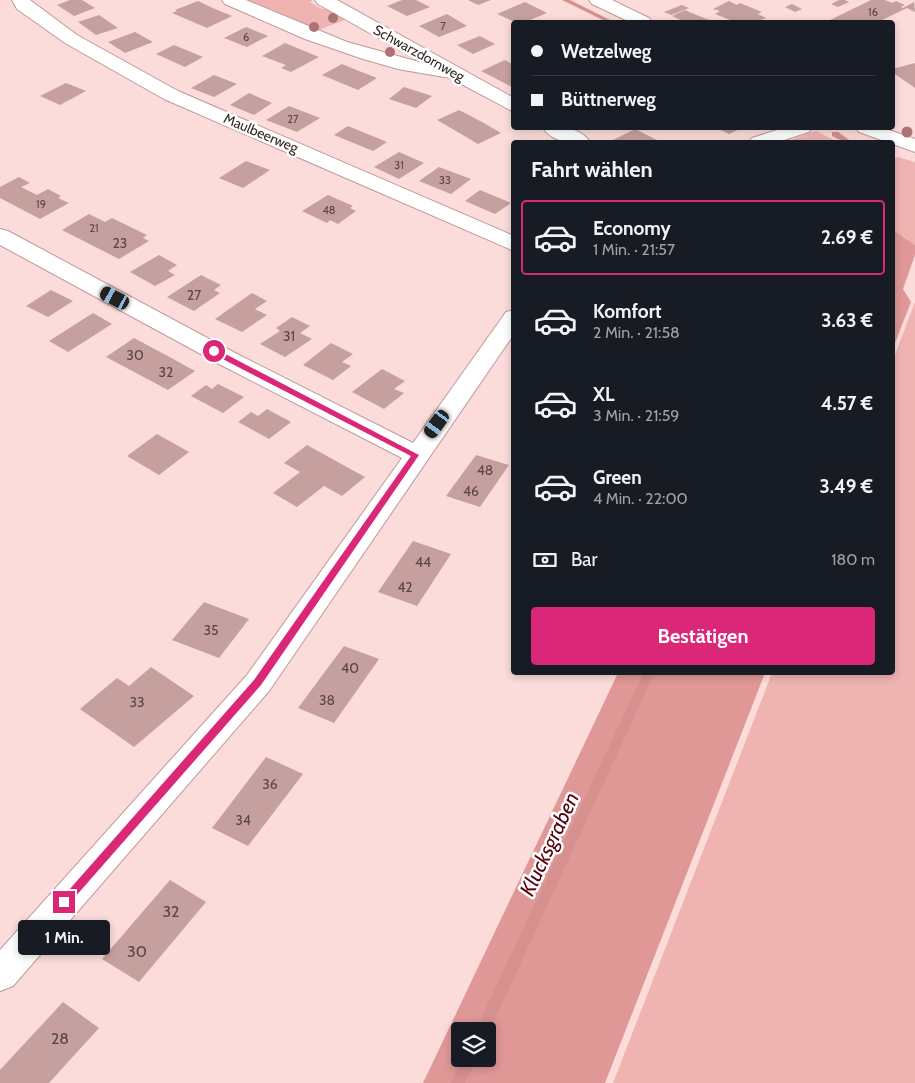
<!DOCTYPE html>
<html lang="de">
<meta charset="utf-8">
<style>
:root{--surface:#171b24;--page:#242831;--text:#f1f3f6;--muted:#9ea1a6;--line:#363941;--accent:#db2777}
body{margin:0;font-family:Cabin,sans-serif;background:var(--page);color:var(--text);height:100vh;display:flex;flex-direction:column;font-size:19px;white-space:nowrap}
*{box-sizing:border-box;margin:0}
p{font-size:16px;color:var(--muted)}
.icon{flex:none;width:28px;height:28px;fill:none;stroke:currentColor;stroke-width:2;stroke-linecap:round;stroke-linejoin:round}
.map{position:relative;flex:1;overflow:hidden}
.panel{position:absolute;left:511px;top:140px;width:384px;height:535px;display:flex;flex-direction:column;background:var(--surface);border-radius:5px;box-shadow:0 2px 8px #0003}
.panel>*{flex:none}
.guide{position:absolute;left:511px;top:20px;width:384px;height:110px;border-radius:5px;box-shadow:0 2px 8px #0003;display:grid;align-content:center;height:110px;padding:0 20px;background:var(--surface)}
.controls{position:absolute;left:451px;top:1022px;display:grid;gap:10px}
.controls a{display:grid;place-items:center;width:45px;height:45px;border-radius:5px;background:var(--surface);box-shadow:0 2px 8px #0003;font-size:25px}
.end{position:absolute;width:22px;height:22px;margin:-11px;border:6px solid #db2777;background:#fff;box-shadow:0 0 0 2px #fff}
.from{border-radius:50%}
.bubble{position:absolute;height:35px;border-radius:5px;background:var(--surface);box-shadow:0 2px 8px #0003;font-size:16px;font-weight:700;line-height:35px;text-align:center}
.car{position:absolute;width:15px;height:30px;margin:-15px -8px;border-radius:6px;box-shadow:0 0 4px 1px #0007;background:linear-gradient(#222 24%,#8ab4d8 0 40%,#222 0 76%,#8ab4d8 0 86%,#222 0)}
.guide b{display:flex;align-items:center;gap:18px;height:48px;font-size:19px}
.guide b+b{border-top:1px solid var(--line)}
.guide i{width:12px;height:12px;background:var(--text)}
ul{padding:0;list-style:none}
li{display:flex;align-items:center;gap:15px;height:75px;margin:0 10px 8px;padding:0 10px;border:2px solid transparent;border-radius:5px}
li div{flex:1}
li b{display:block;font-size:19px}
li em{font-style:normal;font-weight:700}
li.active{border-color:var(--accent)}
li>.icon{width:45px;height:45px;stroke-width:1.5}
h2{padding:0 20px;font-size:22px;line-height:60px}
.pay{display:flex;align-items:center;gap:12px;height:55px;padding:0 20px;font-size:19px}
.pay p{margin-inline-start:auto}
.button{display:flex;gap:10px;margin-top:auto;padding:10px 20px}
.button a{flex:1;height:58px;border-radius:5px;background:var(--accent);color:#fff;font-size:20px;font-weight:700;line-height:58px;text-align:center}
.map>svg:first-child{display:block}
.green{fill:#efb4b2}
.forest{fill:#df9896;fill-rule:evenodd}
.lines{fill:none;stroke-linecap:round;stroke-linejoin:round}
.stream{fill:#d6908e;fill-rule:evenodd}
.building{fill:#c5a09e}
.street-casing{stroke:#be9998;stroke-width:2}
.street{fill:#fff;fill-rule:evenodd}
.tree{fill:#ad7275}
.route{fill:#db2777}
.labels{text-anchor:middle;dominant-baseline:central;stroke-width:5;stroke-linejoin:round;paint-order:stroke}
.far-number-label{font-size:11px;fill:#5a4646}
.far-street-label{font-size:14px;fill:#372828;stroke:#fff}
.number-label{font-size:14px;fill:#5a4646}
.near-number-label{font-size:16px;fill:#5a4646}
.near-water-label{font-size:21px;font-style:italic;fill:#55000e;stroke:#fff}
</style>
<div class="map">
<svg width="915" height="1083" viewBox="0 0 915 1083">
<rect width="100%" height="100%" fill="#fbdcda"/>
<g class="green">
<polygon points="236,0 313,0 310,2 322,9 328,8 347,19 314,32"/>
<polygon points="816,131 838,142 785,142"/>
<polygon points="898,157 915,162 915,245 893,230 892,159"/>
<polygon points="915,302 915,1083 613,1083 772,673 892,672 893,360"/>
</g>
<g class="forest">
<polygon points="893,230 915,245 915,255 903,289 911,302 893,348"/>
<path d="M618,673H765L605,1083H423ZM460,1031H488V1059H460Z"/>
</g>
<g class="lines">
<g class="stream">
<polygon points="562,0 570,0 614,22 607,22"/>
<polygon points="832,132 838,132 852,142 844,142 832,136"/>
<polygon points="644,672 655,672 488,1034 488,1031 475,1031"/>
<polygon points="462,1059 476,1059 465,1083 451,1083"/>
</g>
</g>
<g class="building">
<polygon points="70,0 82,0 95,8 74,16 57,5"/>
<polygon points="402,0 416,0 430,7 407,16 387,6"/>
<polygon points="468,0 491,0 478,5"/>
<polygon points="839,0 845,0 849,2 838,7 831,4"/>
<polygon points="871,0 885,0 892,3 896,1 905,5 901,7 903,8 914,2 915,12 907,8 878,22 835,22 830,20"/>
<polygon points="198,1 215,9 232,16 207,28 172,13 177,11 175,10"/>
<polygon points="729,1 737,5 740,3 762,12 758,14 766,18 755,22 735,22 715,14 720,11 713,9"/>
<polygon points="525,2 547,13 525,22 515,22 497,14"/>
<polygon points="792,4 802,9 795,12 785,7"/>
<polygon points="682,5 689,8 671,15 664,12"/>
<polygon points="685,10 701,17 713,21 685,22 672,16"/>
<polygon points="447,14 467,26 439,37 419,26"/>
<polygon points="99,15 118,28 96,35 78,22"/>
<polygon points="246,27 268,36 247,47 224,38"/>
<polygon points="135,32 153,42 125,53 108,42"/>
<polygon points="480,36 495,44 473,54 457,45"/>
<polygon points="285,43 319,57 291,72 281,68 286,65 262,56"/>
<polygon points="174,45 203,57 185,67 156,54"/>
<polygon points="505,60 514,65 514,88 481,71"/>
<polygon points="915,63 915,88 892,72 892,69"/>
<polygon points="342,64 359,71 377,78 358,90 322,75"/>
<polygon points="214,75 237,84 214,97 191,88"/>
<polygon points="66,83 86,91 60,105 40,96"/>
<polygon points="404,87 432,96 416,108 389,99"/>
<polygon points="249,93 272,103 254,115 230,105"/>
<polygon points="289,106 320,118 297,132 266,120"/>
<polygon points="459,110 482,122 501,133 478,144 437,120"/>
<polygon points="348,126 387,142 373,151 334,135"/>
<polygon points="717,128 742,128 729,134"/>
<polygon points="635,129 653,138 660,142 615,142 611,141"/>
<polygon points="399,152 424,163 399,179 374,167"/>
<polygon points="246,161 270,170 243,188 219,178"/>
<polygon points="439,167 471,179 451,194 419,181"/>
<polygon points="19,177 30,183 21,187 37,195 48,189 61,196 58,198 69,203 40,219 0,198 0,187"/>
<polygon points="480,190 511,203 495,214 465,201"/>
<polygon points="328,195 353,206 350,208 356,211 338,224 330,220 327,223 302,211"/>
<polygon points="89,214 105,222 112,218 147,235 143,238 149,241 119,259 62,230"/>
<polygon points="159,255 177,265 168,271 175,275 155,286 130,272"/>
<polygon points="201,275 221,285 214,290 220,293 194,311 167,297"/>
<polygon points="51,290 73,301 48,317 26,306"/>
<polygon points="252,293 267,301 255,309 267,315 242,332 215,319"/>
<polygon points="93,313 112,324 68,352 49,341"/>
<polygon points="292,317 310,326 300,333 312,339 285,357 260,344 280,331 276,328"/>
<polygon points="134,338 164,354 195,371 168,390 106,357"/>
<polygon points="331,343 353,354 342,362 351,366 333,380 303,365"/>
<polygon points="382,369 405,381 394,389 404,393 384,409 352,392"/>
<polygon points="218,384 244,397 223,413 191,396 206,385 212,389"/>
<polygon points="267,409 291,422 269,439 238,422 251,412 258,416"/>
<polygon points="157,434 189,452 159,475 127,456"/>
<polygon points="307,445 365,477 342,496 324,486 297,507 273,493 300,472 284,463"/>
<polygon points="476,455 509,465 480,507 446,496"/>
<polygon points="413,541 451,554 417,606 378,592"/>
<polygon points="204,602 249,619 219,658 172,640"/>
<polygon points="344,646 379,659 334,723 298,708"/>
<polygon points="151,667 194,696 134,747 80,709 117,678 129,686"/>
<polygon points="266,757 303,774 248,846 212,828"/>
<polygon points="170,880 206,902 139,982 102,959"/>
<polygon points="63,1002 99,1028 49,1083 0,1083 0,1070"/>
</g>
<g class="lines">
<defs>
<g id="street">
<polygon points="12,0 30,0 77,35 178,91 514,236 514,251 164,99 65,43 17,9"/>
<polygon points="222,0 246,0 347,42 423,63 318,4 315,0 337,0 514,98 514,112 450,78 398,69 363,59 305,39 225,4"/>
<polygon points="589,0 612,0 649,18 652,22 630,22 592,4"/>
<path d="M543,128C559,126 580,127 590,142C574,144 553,143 543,128Z"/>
<polygon points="783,128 812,128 809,132 778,142 749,142 752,138"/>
<polygon points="856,128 883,128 915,139 915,152 859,132"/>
<polygon points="0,229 8,231 239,355 413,443 506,312 514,310 514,334 269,691 13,986 0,991 0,950 247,675 402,458 221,365 0,245"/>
</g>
</defs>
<use href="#street" class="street-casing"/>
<use href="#street" class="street"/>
</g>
<g class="tree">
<circle cx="333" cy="18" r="5"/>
<circle cx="314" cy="27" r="5"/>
<circle cx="390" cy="52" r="5"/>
<circle cx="907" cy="132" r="5.5"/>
</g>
<polygon class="route" points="211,349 216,349 419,455 261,685 68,905 61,905 61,899 254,680 411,456 211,353"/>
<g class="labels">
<g class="far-number-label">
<text x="873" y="12">16</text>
<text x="443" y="26">7</text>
<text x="246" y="37">6</text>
<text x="293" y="119">27</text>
<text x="399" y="165">31</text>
<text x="445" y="180">33</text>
<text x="41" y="204">19</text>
<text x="329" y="210">48</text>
<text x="94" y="228">21</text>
</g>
<g class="far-street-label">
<text transform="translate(419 53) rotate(29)">Schwarzdornweg</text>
<text transform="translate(261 133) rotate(23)">Maulbeerweg</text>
</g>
<g class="number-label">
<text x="120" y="243">23</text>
<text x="194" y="295">27</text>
<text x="289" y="336">31</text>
<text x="135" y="355">30</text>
<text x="166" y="372">32</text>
<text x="485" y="470">48</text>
<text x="471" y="491">46</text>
<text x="423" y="562">44</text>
<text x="405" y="587">42</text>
<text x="211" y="630">35</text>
<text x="350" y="668">40</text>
<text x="327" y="700">38</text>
<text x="137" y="702">33</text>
<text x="270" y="784">36</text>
<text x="243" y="820">34</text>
</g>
<g class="near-number-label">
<text x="171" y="911">32</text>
<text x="137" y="951">30</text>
<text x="60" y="1038">28</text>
</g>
<g class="near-water-label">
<text transform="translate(549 844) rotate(-65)">Klucksgraben</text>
</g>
</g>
</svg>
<div class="controls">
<a><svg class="icon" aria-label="layers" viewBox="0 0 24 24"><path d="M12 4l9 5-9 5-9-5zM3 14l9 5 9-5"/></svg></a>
</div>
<i class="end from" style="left:214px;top:351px"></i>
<i class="end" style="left:64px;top:902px"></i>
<div class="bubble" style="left:18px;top:920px;width:92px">1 Min.</div>
<i class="car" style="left:115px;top:298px;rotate:298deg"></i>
<i class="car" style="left:437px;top:424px;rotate:216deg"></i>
<div class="guide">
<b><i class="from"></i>Wetzelweg</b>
<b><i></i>Büttnerweg</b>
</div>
<section class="panel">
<h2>Fahrt wählen</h2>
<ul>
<li class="active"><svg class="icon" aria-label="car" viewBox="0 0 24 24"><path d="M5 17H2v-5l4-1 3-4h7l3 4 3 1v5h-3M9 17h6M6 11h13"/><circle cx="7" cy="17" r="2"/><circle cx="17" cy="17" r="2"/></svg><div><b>Economy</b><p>1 Min. · 21:57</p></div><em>2.69 €</em></li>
<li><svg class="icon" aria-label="car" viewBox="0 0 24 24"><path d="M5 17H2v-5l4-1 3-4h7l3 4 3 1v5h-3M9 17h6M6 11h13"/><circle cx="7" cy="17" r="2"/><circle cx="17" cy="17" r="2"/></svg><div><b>Komfort</b><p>2 Min. · 21:58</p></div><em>3.63 €</em></li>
<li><svg class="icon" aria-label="car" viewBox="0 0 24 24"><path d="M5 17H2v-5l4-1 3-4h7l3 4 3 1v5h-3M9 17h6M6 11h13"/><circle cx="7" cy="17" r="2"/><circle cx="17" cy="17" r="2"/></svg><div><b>XL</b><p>3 Min. · 21:59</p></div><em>4.57 €</em></li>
<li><svg class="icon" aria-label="car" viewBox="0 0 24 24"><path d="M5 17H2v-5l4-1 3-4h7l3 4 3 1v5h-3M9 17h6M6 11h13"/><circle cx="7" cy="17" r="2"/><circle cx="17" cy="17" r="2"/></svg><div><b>Green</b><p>4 Min. · 22:00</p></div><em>3.49 €</em></li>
</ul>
<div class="pay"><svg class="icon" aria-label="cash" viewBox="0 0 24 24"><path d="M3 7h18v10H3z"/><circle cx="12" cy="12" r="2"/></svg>Bar<p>180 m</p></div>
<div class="button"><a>Bestätigen</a></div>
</section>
</div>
